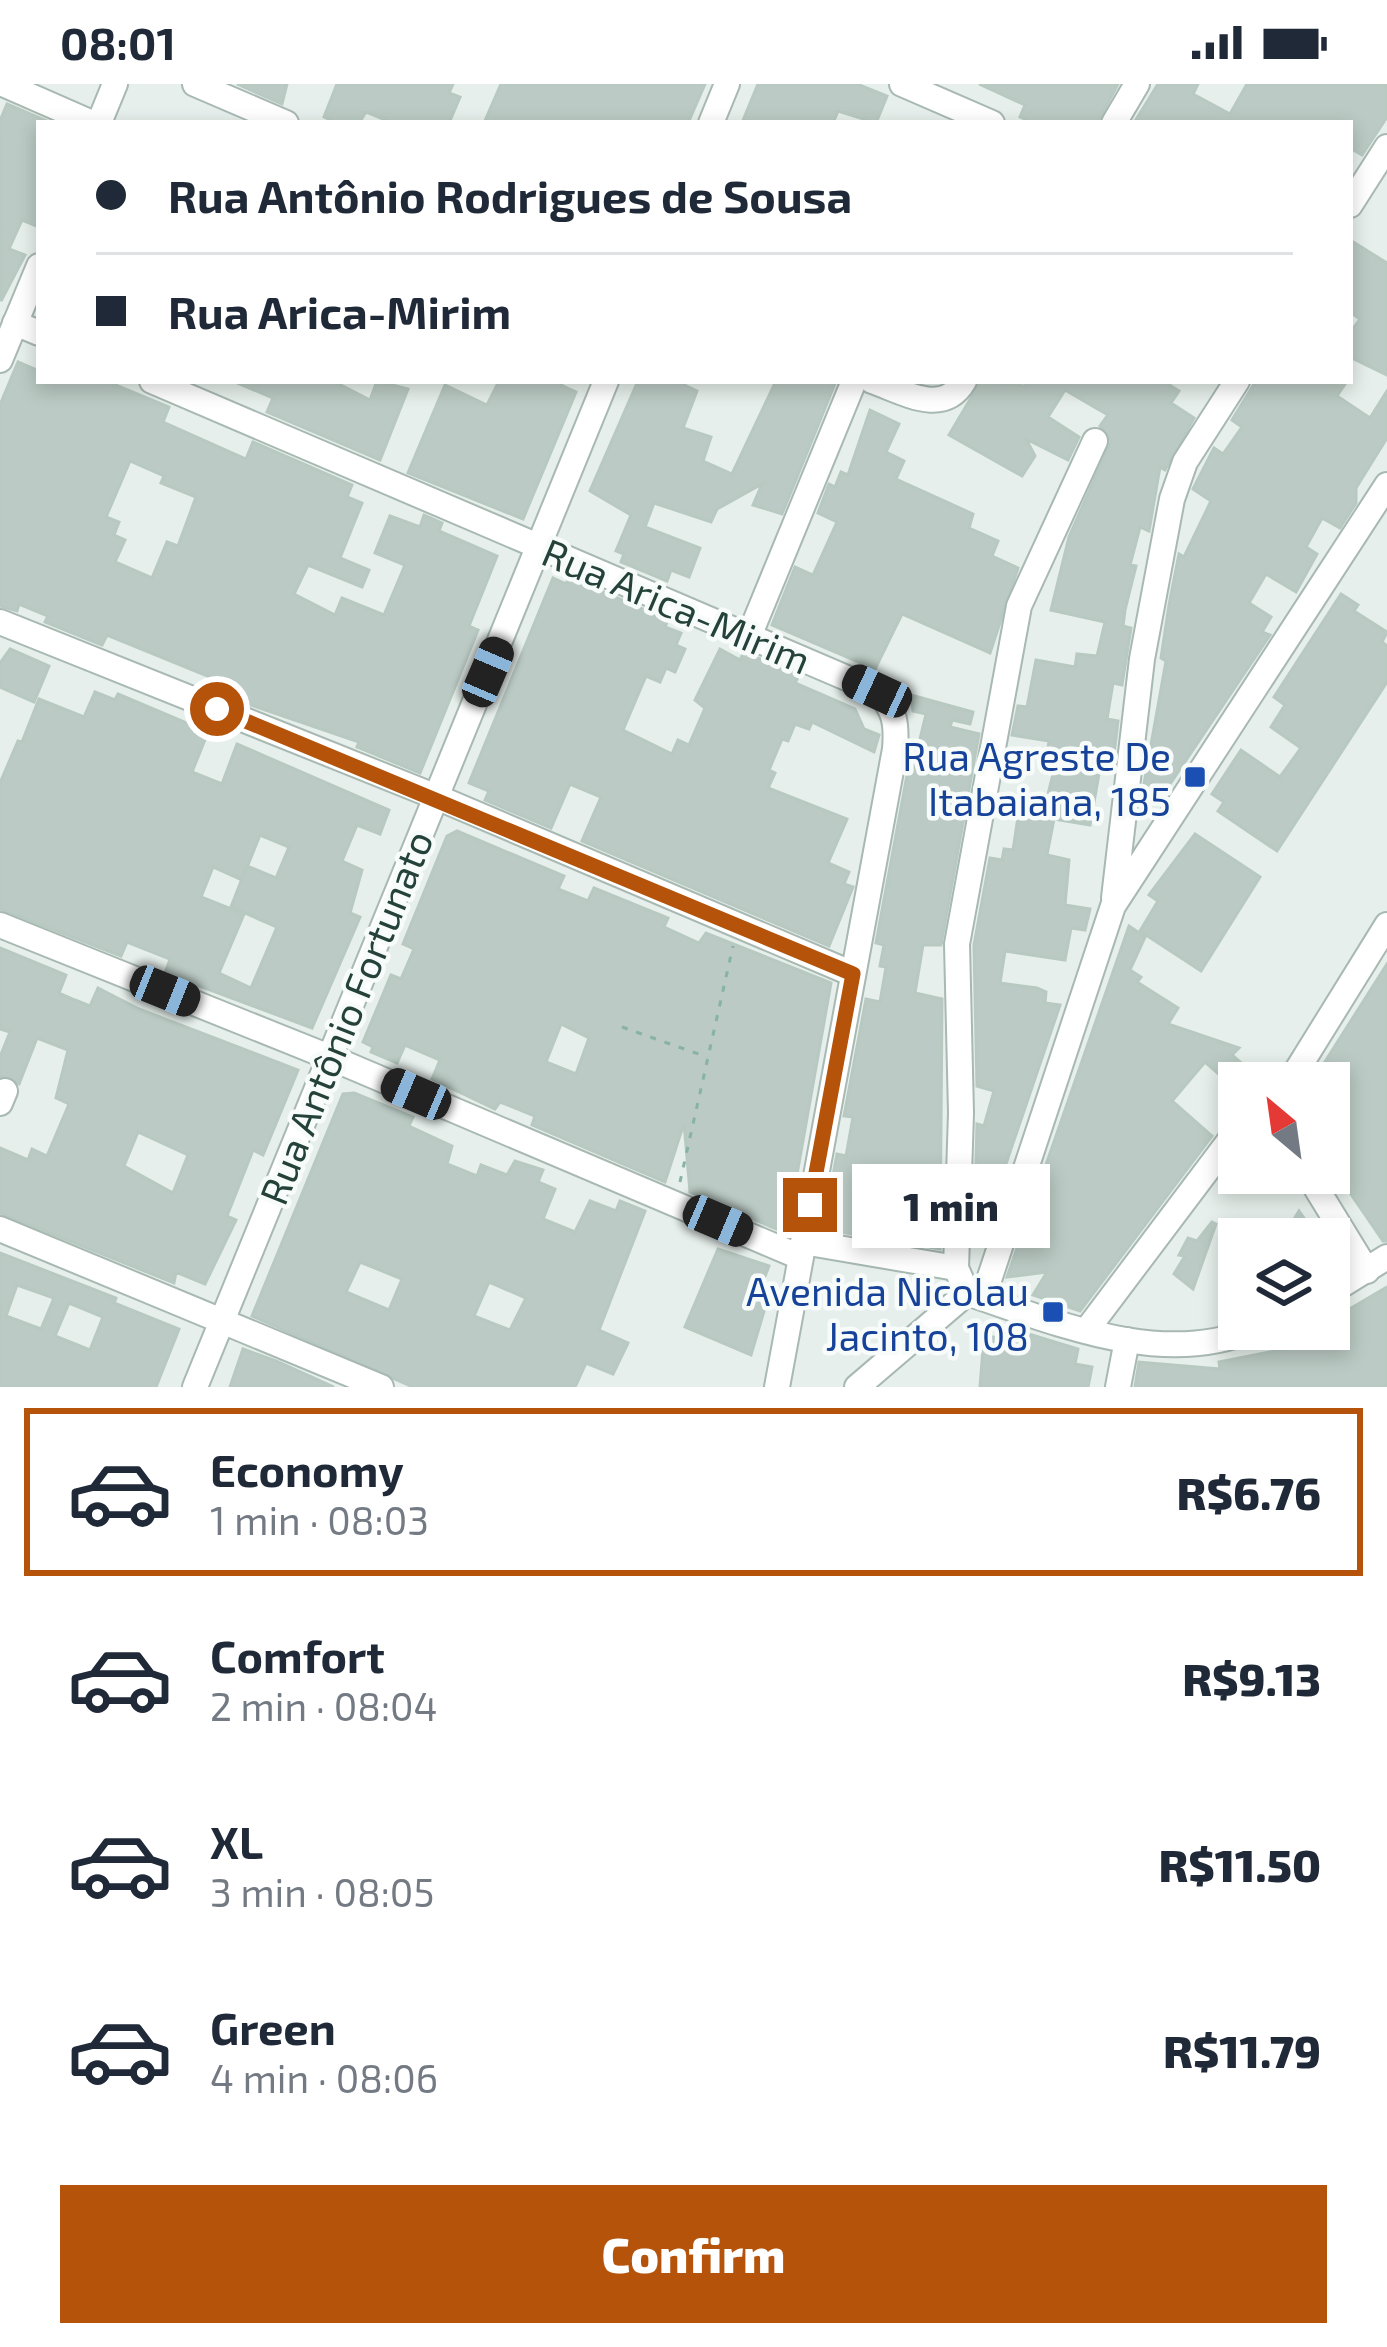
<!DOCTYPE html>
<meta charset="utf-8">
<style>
:root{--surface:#fff;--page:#f6f6f7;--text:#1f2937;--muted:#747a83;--line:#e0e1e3;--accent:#b45309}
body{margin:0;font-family:"Exo 2",sans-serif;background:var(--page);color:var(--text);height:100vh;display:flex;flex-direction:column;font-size:45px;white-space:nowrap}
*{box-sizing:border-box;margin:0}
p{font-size:39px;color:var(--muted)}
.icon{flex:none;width:66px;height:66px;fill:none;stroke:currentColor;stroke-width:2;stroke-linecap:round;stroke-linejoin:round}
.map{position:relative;height:1303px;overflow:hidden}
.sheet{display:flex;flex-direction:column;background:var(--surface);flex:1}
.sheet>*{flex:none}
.hud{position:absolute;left:36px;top:36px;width:1317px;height:264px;border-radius:0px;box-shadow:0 6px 18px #0003;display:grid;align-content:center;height:264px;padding:0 60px;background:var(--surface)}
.needle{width:78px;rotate:331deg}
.buttons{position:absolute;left:1218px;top:978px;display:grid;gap:24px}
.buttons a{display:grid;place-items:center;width:132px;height:132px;border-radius:0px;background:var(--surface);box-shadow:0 6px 18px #0003;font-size:60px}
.end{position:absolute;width:54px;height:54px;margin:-27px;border:15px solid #b45309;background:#fff;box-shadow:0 0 0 6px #fff}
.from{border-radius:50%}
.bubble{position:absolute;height:84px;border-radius:0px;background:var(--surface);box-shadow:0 6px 18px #0003;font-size:39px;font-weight:800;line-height:84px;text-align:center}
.car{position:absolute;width:36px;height:72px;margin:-36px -18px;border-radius:15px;box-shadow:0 0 9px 3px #0007;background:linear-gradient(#222 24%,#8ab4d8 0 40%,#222 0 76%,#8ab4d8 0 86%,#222 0)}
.hud b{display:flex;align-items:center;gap:42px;height:114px;font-size:45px}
.hud b+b{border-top:3px solid var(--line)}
.hud i{width:30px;height:30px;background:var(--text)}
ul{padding:21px 0 0;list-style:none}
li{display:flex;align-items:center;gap:36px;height:168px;margin:0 24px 18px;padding:0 36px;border:6px solid transparent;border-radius:0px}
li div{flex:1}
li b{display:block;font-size:45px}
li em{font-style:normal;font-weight:800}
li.on{border-color:var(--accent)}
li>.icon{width:108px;height:108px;stroke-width:1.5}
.button{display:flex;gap:24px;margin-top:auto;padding:24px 60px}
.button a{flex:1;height:138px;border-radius:0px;background:var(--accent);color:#fff;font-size:48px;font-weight:800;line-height:138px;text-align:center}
.status{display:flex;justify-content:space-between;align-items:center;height:84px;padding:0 60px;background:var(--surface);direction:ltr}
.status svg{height:33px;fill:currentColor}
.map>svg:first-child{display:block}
.building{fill:#bbcac4;stroke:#b8c9c2;stroke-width:3;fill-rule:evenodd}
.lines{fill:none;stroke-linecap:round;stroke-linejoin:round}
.minor-casing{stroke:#a8b8b2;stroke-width:28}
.path{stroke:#86b3a5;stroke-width:3;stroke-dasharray:6 9;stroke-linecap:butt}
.minor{stroke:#fff;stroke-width:24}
.route{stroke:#b45309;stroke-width:15}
.transit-dot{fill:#1a4fb4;stroke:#f7fbf9;stroke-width:4.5}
.labels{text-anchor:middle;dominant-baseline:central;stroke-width:9;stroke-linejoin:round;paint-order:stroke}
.street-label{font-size:39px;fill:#24423a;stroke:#f7fbf9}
.transit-label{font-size:39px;fill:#164399;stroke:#f7fbf9;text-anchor:end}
</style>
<div class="status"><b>08:01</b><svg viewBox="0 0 49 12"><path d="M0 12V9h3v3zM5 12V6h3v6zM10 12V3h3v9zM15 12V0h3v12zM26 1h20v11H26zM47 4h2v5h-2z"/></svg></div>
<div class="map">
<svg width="1387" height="1303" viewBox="0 0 1387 1303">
<rect width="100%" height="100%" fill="#e6efeb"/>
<g class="building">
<polygon points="237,0 287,0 282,20"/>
<polygon points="337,0 453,0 449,9 460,13 449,39 393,39 366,28 359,39 338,39 324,33"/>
<polygon points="501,0 705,0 688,39 484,39"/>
<polygon points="758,0 857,0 887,12 876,39 838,27 833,39 742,39"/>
<polygon points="979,0 1118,0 1097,39 1034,39 1020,33 1025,21"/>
<polygon points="1158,0 1198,0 1193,10 1230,30 1247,0 1387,0 1387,33 1362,71 1350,64 1350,39 1134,39"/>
<polygon points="7,20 51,39 39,39 39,143 22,136 9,165 25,171 1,217 0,37"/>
<polygon points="1350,156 1387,179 1387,291 1350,273 1350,249 1360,235 1350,228"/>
<path d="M18,278L39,287V297H106L169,323L163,338L246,375L253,358L352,401L347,413L362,419L340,474L369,486L362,503L308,481L294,510L335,531L342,514L384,531L405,481L375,469L390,432L420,443L424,431L442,439L439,447L497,472L469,542L478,546L420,689L357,663L359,658L248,620L207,600L210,593L107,551L102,561L45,538L48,532L19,520L17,527L0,522V321ZM130,377L164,392L161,399L196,413L178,462L167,458L152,494L115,478L125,456L114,451L119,438L106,433Z"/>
<polygon points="233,297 333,297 370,316 377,297 408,305 380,376 267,328 273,314"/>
<polygon points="499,297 563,297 561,301 576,308 523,435 408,389 445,301 487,321"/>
<polygon points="638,297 676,297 697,307 683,344 711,353 703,377 732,390 776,297 836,297 782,430 753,421 762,400 717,425 711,438 654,419 645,443 700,464 689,493 671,486 667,497 621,478 624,470 616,467 631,431 590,407"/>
<polygon points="981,297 1025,302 1028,297 1163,297 1179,307 1171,319 1194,334 1165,386 1160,383 1149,447 1140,443 1130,481 1136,482 1125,526 1123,542 1131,544 1122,601 1113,599 1107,635 1118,637 1115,662 1114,669 1103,667 1090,741 1054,735 1047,771 1069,776 1065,821 1090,825 1085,846 1071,844 1065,876 1005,867 1000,899 1037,904 1046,908 1045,919 1060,921 996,1109 984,1105 980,1117 975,1115 977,1040 984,1042 994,1007 977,1002 974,861 990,774 1002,776 1004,765 1013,766 1018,733 998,730 1001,712 1045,722 1053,690 1044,688 1049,657 1012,651 1018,622 1027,623 1036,576 1075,583 1077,570 1097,572 1105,538 1051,526 1069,453 1111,357 1100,342 1108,331 1065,306 1048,333 1079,353 1068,376 1026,355 1035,372 1022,392 949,351"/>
<polygon points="1256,297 1347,297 1337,312 1370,334 1387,307 1387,354 1356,404 1356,419 1340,444 1322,434 1306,463 1317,470 1296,508 1266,490 1249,519 1271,533 1262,548 1270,551 1162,712 1144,700 1166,577 1161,574 1169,521 1179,470 1184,473 1211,417 1193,405 1214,364 1223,370 1242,343 1232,336"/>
<polygon points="870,326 899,340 886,368 904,377 896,395 973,430 969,444 998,457 992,472 1018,484 990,569 902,530 875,585 772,541 795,483 813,491 837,438 818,429 829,400 835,403 841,388 848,391"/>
<polygon points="569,493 668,536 665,543 681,549 676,561 685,565 675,588 666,584 660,598 646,592 623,646 672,670 678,656 689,661 705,624 695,616 720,565 740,576 744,568 799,591 795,599 855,625 864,645 879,651 874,668 812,638 809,645 795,640 788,657 782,655 769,686 775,689 768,704 847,735 828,779 849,788 844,800 853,803 829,862 582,757 601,713 570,700 551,744 485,716 489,707 469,699 553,494 566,500"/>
<polygon points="1341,510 1358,521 1354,527 1387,548 1382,558 1387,562 1387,598 1277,767 1218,727 1224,718 1212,710 1241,666 1280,693 1301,664 1271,643 1285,621 1274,613"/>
<polygon points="10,565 49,582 34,618 0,603 0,579"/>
<path d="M95,608L115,616L118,610L208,648L192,688L222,700L237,660L389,726L380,750L357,741L342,777L362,786L350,829L360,833L312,944L165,889L170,875L127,858L121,872L0,825V699L18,657L22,658L39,615L84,633ZM260,751L289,763L276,794L247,782L231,823L277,843L251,904L219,889L244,830L201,813L213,783L242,796Z"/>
<polygon points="911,611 973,628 970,640 952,636 950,643 979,650 941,861 923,861 915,909 942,915 940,1165 823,1145 837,1070 846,1072 853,1033 844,1032 866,915 880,918 886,883 880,882 884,861 876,859 910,675 915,676 926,630 913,627"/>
<path d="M457,747L564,792L558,805L588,817L594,804L668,834L664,843L699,859L706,849L831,899L788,1141L781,1147L690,1108L684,1039L665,1098L532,1041L535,1032L500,1018L495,1025L432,995L440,976L405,961L397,979L371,968L373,963L363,958L391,891L401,895L414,865L403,860L447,752ZM561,940L589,954L576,990L546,978Z"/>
<polygon points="1195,750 1260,793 1201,887 1140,847 1158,817 1149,811"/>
<polygon points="1129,842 1145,853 1130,886 1141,893 1137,898 1178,924 1168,940 1239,964 1232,971 1264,999 1229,999 1205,978 1172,1017 1212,1052 1080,1227 1033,1211 1047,1188 1007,1193"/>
<path d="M0,864L66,891L59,909L75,916L90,922L98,904L139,925L298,986L263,1071L253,1066L227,1132L236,1136L205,1200L176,1188L174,1199L0,1129V1064L28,1076L32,1065L47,1072L69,1020L56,1014L68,966L37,954L19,1000L0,992V973L10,948L0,945ZM138,1048L188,1071L173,1109L124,1082Z"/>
<polygon points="1387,880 1387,1157 1383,1157 1333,1084 1341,1079 1329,1060 1331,990 1321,984"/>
<path d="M354,1009L413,1033L409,1042L452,1062L447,1080L477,1092L481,1081L507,1091L515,1077L543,1086L538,1098L555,1105L543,1135L575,1148L590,1117L616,1127L620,1117L645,1127L599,1246L628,1259L613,1290L586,1279L575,1303H413L252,1232L343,1010ZM360,1178L402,1195L389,1226L346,1208ZM489,1198L526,1214L510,1246L474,1232Z"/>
<polygon points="1299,1127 1319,1155 1282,1155"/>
<polygon points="1212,1138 1216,1140 1193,1205 1174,1190 1185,1172 1179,1171 1188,1154 1197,1157"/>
<polygon points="718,1165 769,1182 758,1210 767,1217 751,1271 685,1243"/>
<path d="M0,1169L116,1214L114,1219L179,1245L156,1303H0ZM17,1201L54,1214L41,1245L6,1232ZM69,1219L103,1233L90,1266L55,1252Z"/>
<polygon points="1387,1203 1387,1303 1135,1303 1139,1278 1220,1285 1219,1278 1285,1265 1316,1245 1329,1245 1329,1237"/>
<polygon points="1003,1242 1078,1265 1075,1280 1092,1283 1088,1303 980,1303 984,1252 1001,1254"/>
<polygon points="243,1265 276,1277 334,1303 230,1303"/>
</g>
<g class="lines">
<defs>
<g id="minor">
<polyline points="3,0 92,39"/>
<polyline points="195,0 286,39"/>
<polyline points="902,0 992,39"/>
<polyline points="99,39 115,0"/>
<polyline points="711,39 727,0"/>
<polyline points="1114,39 1137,0"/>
<polyline points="1350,121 1387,63"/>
<polyline points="15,239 39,249"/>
<polyline points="0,276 39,182"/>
<path d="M152,297L877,607C895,625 897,640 895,665L777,1303"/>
<path d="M872,297C904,308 943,333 964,297"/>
<polyline points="0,538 434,712 853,890"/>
<polyline points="750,550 854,297"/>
<polyline points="1114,814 1142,575 1172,415 1185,378 1237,297"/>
<polyline points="0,841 329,973 800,1173"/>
<polyline points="1289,999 1387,841"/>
<polyline points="0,1019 5,1007"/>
<polyline points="1307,1089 1367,1187"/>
<polyline points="0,1145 381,1303"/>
<polyline points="803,1158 956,1184"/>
<polyline points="967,1209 956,1184 961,1029 957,860 1019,522 1095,357"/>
<polyline points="1329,1209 1387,1173"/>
<polyline points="983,1214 1113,822 1387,401"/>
<polyline points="1086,1247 1239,1044"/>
<polyline points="195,1303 606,297"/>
<path d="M857,1303L967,1209C1055,1238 1162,1285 1254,1245"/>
<polyline points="1118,1303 1127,1256"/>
</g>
</defs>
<use href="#minor" class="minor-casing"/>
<g class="path">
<polyline points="622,943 707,973"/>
<polyline points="680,1098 733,862"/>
</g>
<use href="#minor" class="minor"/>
</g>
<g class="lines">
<polyline class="route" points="217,625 853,890 810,1121"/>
</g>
<g class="transit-dot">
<rect x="1183" y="681" width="24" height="24" rx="6"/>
<rect x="1041" y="1216" width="24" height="24" rx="6"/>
</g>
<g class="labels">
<g class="street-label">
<text transform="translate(677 521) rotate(23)">Rua Arica-Mirim</text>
<text transform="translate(345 933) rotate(-68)">Rua Antônio Fortunato</text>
</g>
<g class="transit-label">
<text x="1171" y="671">Rua Agreste De<tspan x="1171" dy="45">Itabaiana, 185</tspan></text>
<text x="1029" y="1206">Avenida Nicolau<tspan x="1029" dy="45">Jacinto, 108</tspan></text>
</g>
</g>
</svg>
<div class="buttons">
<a><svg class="needle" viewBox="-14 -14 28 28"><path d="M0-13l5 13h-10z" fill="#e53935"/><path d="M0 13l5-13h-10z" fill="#747a83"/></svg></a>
<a><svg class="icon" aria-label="layers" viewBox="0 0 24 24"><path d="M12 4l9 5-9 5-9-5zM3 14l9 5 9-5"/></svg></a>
</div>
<i class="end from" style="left:217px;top:625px"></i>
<i class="end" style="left:810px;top:1121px"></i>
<div class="bubble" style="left:852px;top:1080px;width:198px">1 min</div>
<i class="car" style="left:488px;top:588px;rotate:23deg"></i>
<i class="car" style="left:877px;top:607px;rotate:295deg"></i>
<i class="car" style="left:165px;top:907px;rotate:112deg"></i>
<i class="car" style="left:416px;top:1010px;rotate:293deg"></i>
<i class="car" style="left:718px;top:1137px;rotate:113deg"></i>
<div class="hud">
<b><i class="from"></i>Rua Antônio Rodrigues de Sousa</b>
<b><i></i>Rua Arica-Mirim</b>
</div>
</div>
<section class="sheet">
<ul>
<li class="on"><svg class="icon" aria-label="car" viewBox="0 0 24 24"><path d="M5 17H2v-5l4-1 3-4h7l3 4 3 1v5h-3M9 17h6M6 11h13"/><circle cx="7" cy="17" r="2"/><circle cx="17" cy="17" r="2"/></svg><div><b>Economy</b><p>1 min · 08:03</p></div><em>R$6.76</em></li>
<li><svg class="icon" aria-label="car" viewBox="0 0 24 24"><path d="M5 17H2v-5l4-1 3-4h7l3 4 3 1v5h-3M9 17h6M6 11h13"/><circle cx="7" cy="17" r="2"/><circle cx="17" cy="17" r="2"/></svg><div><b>Comfort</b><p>2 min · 08:04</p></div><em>R$9.13</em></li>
<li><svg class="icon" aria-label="car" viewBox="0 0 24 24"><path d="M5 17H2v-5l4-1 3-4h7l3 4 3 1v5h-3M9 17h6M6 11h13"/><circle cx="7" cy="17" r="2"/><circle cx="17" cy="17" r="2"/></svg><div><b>XL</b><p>3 min · 08:05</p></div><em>R$11.50</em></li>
<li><svg class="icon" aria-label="car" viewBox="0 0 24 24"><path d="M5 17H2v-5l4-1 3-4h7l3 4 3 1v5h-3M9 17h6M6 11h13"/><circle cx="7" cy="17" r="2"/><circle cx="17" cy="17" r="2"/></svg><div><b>Green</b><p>4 min · 08:06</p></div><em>R$11.79</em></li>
</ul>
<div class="button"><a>Confirm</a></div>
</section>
